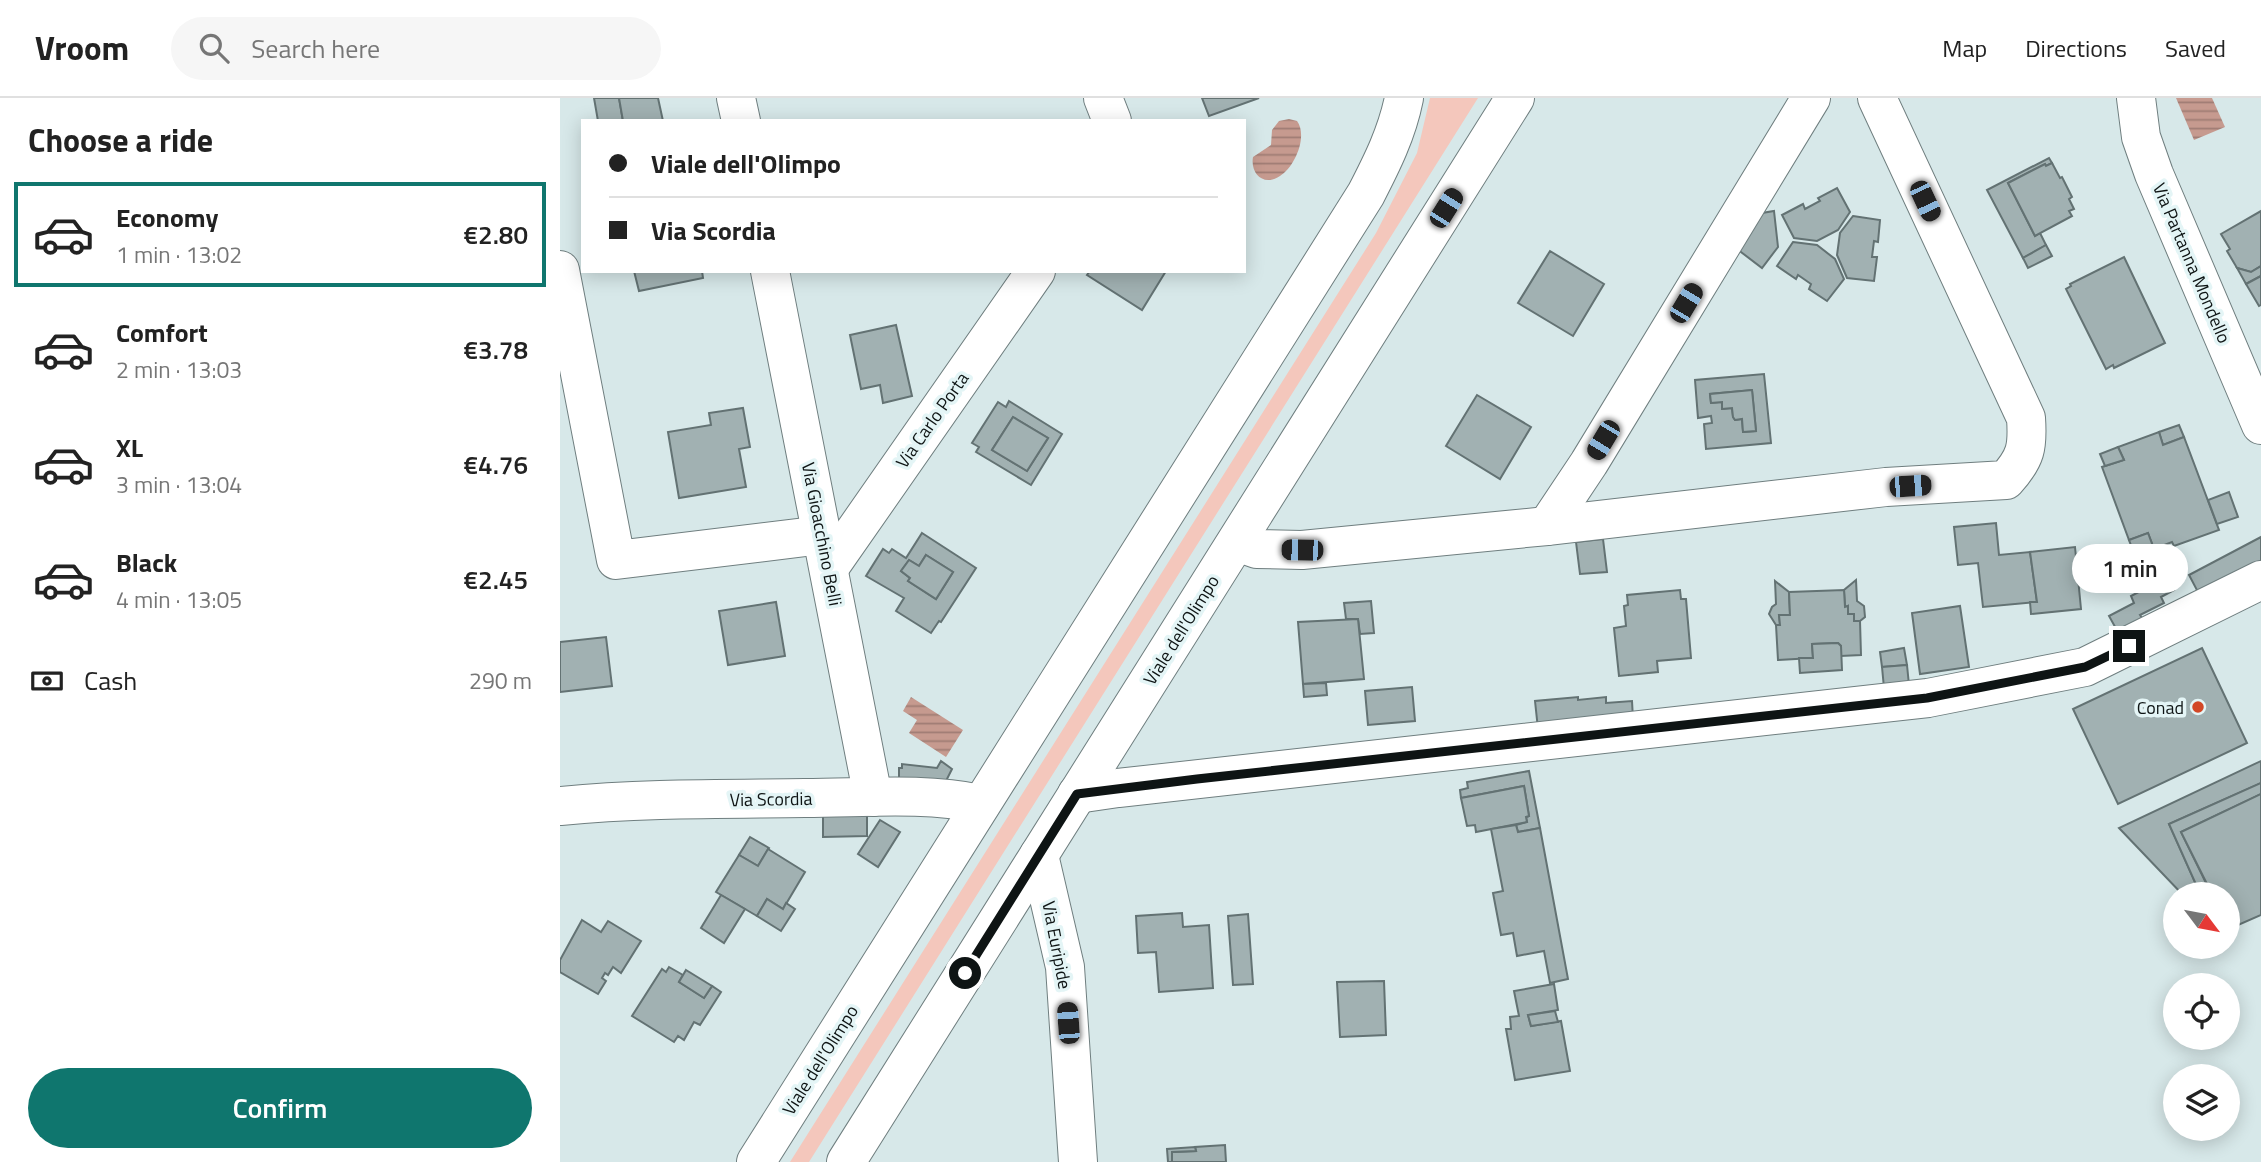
<!DOCTYPE html>
<meta charset="utf-8">
<style>
:root{--surface:#fff;--page:#f6f6f6;--text:#222;--muted:#767676;--line:#e0e0e0;--accent:#0f766e}
body{margin:0;font-family:"Titillium Web",sans-serif;background:var(--page);color:var(--text);height:100vh;display:flex;flex-direction:column;font-size:26px;white-space:nowrap}
*{box-sizing:border-box;margin:0}
p{font-size:23px;color:var(--muted)}
.icon{flex:none;width:38px;height:38px;fill:none;stroke:currentColor;stroke-width:2;stroke-linecap:round;stroke-linejoin:round}
.map{position:relative;flex:1;overflow:hidden}
.side{display:flex;flex-direction:column;background:var(--surface);width:560px}
.side>*{flex:none}
.hud{position:absolute;left:21px;top:21px;width:665px;height:154px;border-radius:0px;box-shadow:0 4px 18px #0003;display:grid;align-content:center;height:154px;padding:0 28px;background:var(--surface)}
.needle{width:46px;rotate:122deg}
.tools{position:absolute;left:1603px;top:784px;display:grid;gap:14px}
.tools a{display:grid;place-items:center;width:77px;height:77px;border-radius:50%;background:var(--surface);box-shadow:0 4px 18px #0003;font-size:35px}
.end{position:absolute;width:32px;height:32px;margin:-16px;border:9px solid #0e1414;background:#fff;box-shadow:0 0 0 4px #fff}
.from{border-radius:50%}
.bubble{position:absolute;height:49px;border-radius:24px;background:var(--surface);box-shadow:0 4px 18px #0003;font-size:23px;font-weight:600;line-height:49px;text-align:center}
.car{position:absolute;width:21px;height:42px;margin:-21px -10px;border-radius:9px;box-shadow:0 0 5px 2px #0007;background:linear-gradient(#222 24%,#8ab4d8 0 40%,#222 0 76%,#8ab4d8 0 86%,#222 0)}
.hud b{display:flex;align-items:center;gap:24px;height:66px;font-size:26px}
.hud b+b{border-top:2px solid var(--line)}
.hud i{width:18px;height:18px;background:var(--text)}
ul{padding:0;list-style:none}
li{display:flex;align-items:center;gap:21px;height:105px;margin:0 14px 10px;padding:0 14px;border:4px solid transparent;border-radius:0px}
li div{flex:1}
li b{display:block;font-size:26px}
li em{font-style:normal;font-weight:600}
li.current{border-color:var(--accent)}
li>.icon{width:63px;height:63px;stroke-width:1.5}
h2{padding:0 28px;font-size:32px;line-height:84px}
.pay{display:flex;align-items:center;gap:18px;height:77px;padding:0 28px;font-size:26px}
.pay p{margin-inline-start:auto}
.action{display:flex;gap:14px;margin-top:auto;padding:14px 28px}
.action a{flex:1;height:80px;border-radius:42px;background:var(--accent);color:#fff;font-size:28px;font-weight:600;line-height:80px;text-align:center}
header{display:flex;align-items:center;gap:42px;box-sizing:border-box;height:98px;padding:0 35px;background:var(--surface);border-bottom:2px solid var(--line)}
header strong{font-size:33px}
nav{display:flex;gap:38px;margin-inline-start:auto;font-size:24px}
.search{width:490px;height:63px;background:var(--page);display:flex;align-items:center;gap:18px;box-sizing:border-box;padding:0 24px;border-radius:38px;color:var(--muted);font-size:26px}
main{display:flex;flex:1;min-height:0}
.map>svg:first-child{display:block}
.grass{fill:#f4c7bc}
.water{fill:url(#water-rules)}
.building{fill:#a1b1b2;stroke:#637273;stroke-width:2;fill-rule:evenodd}
.lines{fill:none;stroke-linecap:round;stroke-linejoin:round}
.minor-casing{stroke:#6f7e7f;stroke-width:40}
.major-casing{stroke:#6f7e7f;stroke-width:40}
.minor{stroke:#fff;stroke-width:38}
.major{stroke:#fff;stroke-width:38}
.route{stroke:#0e1414;stroke-width:9}
.poi-dot{fill:#d24827;stroke:#e4f5f6;stroke-width:2.5}
.labels{text-anchor:middle;dominant-baseline:central;stroke-width:7;stroke-linejoin:round;paint-order:stroke}
.street-label{font-size:18px;fill:#0e1414;stroke:#e4f5f6}
.poi-label{font-size:18px;fill:#0e1414;stroke:#e4f5f6;text-anchor:end}
</style>
<header>
<strong>Vroom</strong>
<div class="search"><svg class="icon" aria-label="search" viewBox="0 0 24 24"><circle cx="10" cy="10" r="6"/><path d="M15 15l6 6"/></svg>Search here</div>
<nav><a>Map</a><a>Directions</a><a>Saved</a></nav>
</header>
<main>
<section class="side">
<h2>Choose a ride</h2>
<ul>
<li class="current"><svg class="icon" aria-label="car" viewBox="0 0 24 24"><path d="M5 17H2v-5l4-1 3-4h7l3 4 3 1v5h-3M9 17h6M6 11h13"/><circle cx="7" cy="17" r="2"/><circle cx="17" cy="17" r="2"/></svg><div><b>Economy</b><p>1 min · 13:02</p></div><em>€2.80</em></li>
<li><svg class="icon" aria-label="car" viewBox="0 0 24 24"><path d="M5 17H2v-5l4-1 3-4h7l3 4 3 1v5h-3M9 17h6M6 11h13"/><circle cx="7" cy="17" r="2"/><circle cx="17" cy="17" r="2"/></svg><div><b>Comfort</b><p>2 min · 13:03</p></div><em>€3.78</em></li>
<li><svg class="icon" aria-label="car" viewBox="0 0 24 24"><path d="M5 17H2v-5l4-1 3-4h7l3 4 3 1v5h-3M9 17h6M6 11h13"/><circle cx="7" cy="17" r="2"/><circle cx="17" cy="17" r="2"/></svg><div><b>XL</b><p>3 min · 13:04</p></div><em>€4.76</em></li>
<li><svg class="icon" aria-label="car" viewBox="0 0 24 24"><path d="M5 17H2v-5l4-1 3-4h7l3 4 3 1v5h-3M9 17h6M6 11h13"/><circle cx="7" cy="17" r="2"/><circle cx="17" cy="17" r="2"/></svg><div><b>Black</b><p>4 min · 13:05</p></div><em>€2.45</em></li>
</ul>
<div class="pay"><svg class="icon" aria-label="cash" viewBox="0 0 24 24"><path d="M3 7h18v10H3z"/><circle cx="12" cy="12" r="2"/></svg>Cash<p>290 m</p></div>
<div class="action"><a>Confirm</a></div>
</section>
<div class="map">
<svg width="1701" height="1064" viewBox="0 0 1701 1064">
<defs>
<pattern id="water-rules" width="6" height="5" patternUnits="userSpaceOnUse" patternTransform="scale(1.75)"><rect width="6" height="5" fill="#c69a8f"/><path d="M0 2.5h6" fill="none" stroke="#9f7c74"/></pattern>
</defs>
<rect width="100%" height="100%" fill="#d7e8e9"/>
<polygon class="grass" points="870,0 918,0 249,1064 230,1064 816,135 857,55"/>
<g class="water">
<polygon points="1616,0 1652,0 1665,29 1634,42"/>
<path d="M729,21L737,23C748,38 735,69 720,78C704,89 690,76 693,59L711,47L712,32L719,23Z"/>
<polygon points="351,599 403,632 386,659 349,635 357,622 343,613"/>
</g>
<g class="building">
<polygon points="34,0 59,0 63,23 38,23"/>
<polygon points="59,0 98,0 103,23 63,23"/>
<polygon points="642,0 699,0 649,18"/>
<polygon points="1489,60 1492,65 1486,68 1485,66 1448,85 1475,138 1480,135 1486,147 1463,160 1427,92"/>
<polygon points="1492,65 1500,80 1502,79 1512,99 1509,101 1514,111 1509,113 1512,118 1475,138 1448,85 1485,66 1486,68"/>
<polygon points="1277,90 1290,114 1278,132 1257,143 1234,140 1222,117 1243,106 1245,111 1260,103 1258,100"/>
<polygon points="1214,113 1218,149 1202,170 1177,151 1202,115"/>
<polygon points="1701,113 1701,168 1691,174 1677,170 1667,153 1670,151 1661,136"/>
<polygon points="1293,118 1320,122 1318,144 1314,143 1312,159 1317,159 1314,183 1287,180 1277,157 1280,135"/>
<polygon points="1233,144 1257,147 1275,161 1284,181 1267,203 1249,191 1251,186 1238,177 1236,181 1217,168"/>
<polygon points="1486,147 1492,158 1468,170 1463,160"/>
<polygon points="990,153 1044,186 1013,238 958,205"/>
<polygon points="1564,159 1605,245 1554,270 1553,267 1546,271 1506,191 1511,188 1510,186"/>
<polygon points="1701,168 1701,178 1686,186 1677,170 1691,174"/>
<polygon points="74,173 142,173 143,180 79,193"/>
<polygon points="530,173 606,173 582,212 527,177"/>
<polygon points="1701,178 1701,207 1699,208 1686,186"/>
<polygon points="336,227 352,298 323,305 320,287 301,291 290,237"/>
<path d="M1204,276L1211,345L1146,351L1144,326L1152,325L1151,318L1138,320L1135,282ZM1192,292L1196,333L1183,334L1182,321L1175,322L1173,319L1172,310L1162,311V304L1151,305L1150,296Z"/>
<polygon points="1192,292 1196,333 1183,334 1182,321 1175,322 1173,319 1172,310 1162,311 1162,304 1151,305 1150,296"/>
<polygon points="917,297 971,329 940,381 886,348"/>
<path d="M449,303L502,336L471,387L416,354L419,349L412,345L438,304L446,309ZM453,319L488,340L467,373L432,352Z"/>
<polygon points="183,310 190,349 179,351 186,389 119,400 108,334 151,327 149,315"/>
<polygon points="453,319 488,340 467,373 432,352"/>
<polygon points="1619,327 1624,339 1603,347 1599,334"/>
<polygon points="1599,334 1603,347 1624,339 1659,432 1614,448 1612,444 1594,451 1588,435 1569,442 1542,369 1564,362 1558,349"/>
<polygon points="1558,349 1564,362 1545,368 1540,356"/>
<polygon points="1669,394 1678,419 1657,426 1648,402"/>
<polygon points="1436,425 1439,457 1470,454 1477,504 1423,509 1418,465 1398,467 1394,429"/>
<path d="M362,435L416,470L381,524L379,523L371,535L336,513L344,500L306,478L323,451L329,455L332,451L346,460ZM366,457L393,474L376,501L348,483L350,480L341,473L349,462L359,468Z"/>
<polygon points="1588,435 1594,451 1575,458 1569,442"/>
<polygon points="1701,439 1701,463 1639,496 1629,477"/>
<polygon points="1043,441 1047,474 1020,476 1016,444"/>
<polygon points="1515,449 1521,511 1471,516 1470,504 1477,504 1470,454"/>
<polygon points="366,457 393,474 376,501 348,483 350,480 341,473 349,462 359,468"/>
<polygon points="1607,479 1614,492 1601,499 1604,505 1580,517 1584,523 1559,536 1549,518 1574,505 1571,498"/>
<polygon points="1296,482 1297,503 1304,508 1305,519 1300,523 1294,523 1294,516 1288,516 1288,508 1285,509 1284,492"/>
<polygon points="1215,483 1229,494 1230,517 1219,517 1220,527 1216,527 1209,516 1212,509 1216,506"/>
<polygon points="1120,492 1121,501 1126,501 1131,560 1097,563 1098,574 1059,578 1054,530 1066,528 1064,508 1068,507 1067,497"/>
<polygon points="1284,492 1285,509 1288,508 1288,516 1294,516 1294,523 1300,523 1301,557 1281,558 1281,548 1278,545 1252,546 1253,560 1218,562 1216,527 1220,527 1219,517 1230,517 1229,494"/>
<polygon points="811,503 814,535 800,536 798,521 786,521 784,505"/>
<polygon points="216,504 225,558 168,567 159,513"/>
<polygon points="1400,508 1409,569 1360,576 1352,515"/>
<polygon points="798,521 804,581 743,586 738,524"/>
<polygon points="46,539 52,588 0,594 0,544"/>
<polygon points="1278,545 1281,548 1282,572 1240,575 1239,560 1253,560 1252,546"/>
<polygon points="1344,550 1347,567 1322,569 1320,554"/>
<polygon points="1642,550 1687,645 1558,706 1513,611"/>
<polygon points="1347,567 1349,587 1324,590 1322,569"/>
<polygon points="766,585 767,597 744,599 743,586"/>
<polygon points="852,589 855,623 808,627 805,593"/>
<polygon points="1018,599 1018,602 1046,599 1046,605 1072,603 1073,621 978,631 975,603"/>
<polygon points="381,663 392,671 386,683 339,682 339,670 342,670 342,666 377,670"/>
<polygon points="1701,663 1701,685 1609,726 1638,791 1647,787 1652,796 1622,796 1559,730"/>
<polygon points="969,673 980,730 958,734 956,727 967,724 966,719 969,718 964,688 901,700 900,692 908,690 907,684"/>
<polygon points="1701,685 1701,696 1621,734 1647,787 1638,791 1609,726"/>
<polygon points="964,688 969,718 966,719 967,724 916,734 915,727 907,728 901,700"/>
<polygon points="1701,696 1701,817 1669,831 1668,796 1652,796 1621,734"/>
<polygon points="307,715 307,738 263,739 263,716"/>
<polygon points="320,722 340,734 318,769 298,756"/>
<polygon points="956,727 958,734 980,730 1008,881 990,885 984,853 957,858 953,835 941,837 933,795 943,793 931,731"/>
<polygon points="190,739 209,750 198,768 179,757"/>
<polygon points="208,751 245,774 223,811 207,801 197,818 156,794 179,757 198,768"/>
<polygon points="161,797 185,811 164,845 141,830"/>
<polygon points="207,801 223,811 226,805 235,811 221,833 197,818"/>
<polygon points="622,815 623,829 649,827 653,890 599,894 596,854 578,855 576,818"/>
<polygon points="688,816 693,886 673,887 668,818"/>
<polygon points="22,822 41,834 48,823 81,843 61,875 53,869 48,877 45,875 42,880 46,883 38,896 0,874 0,862"/>
<polygon points="109,869 123,877 119,884 144,900 152,888 161,894 140,927 134,924 124,942 118,938 114,944 72,918 102,871 106,874"/>
<polygon points="126,872 152,888 144,900 119,884"/>
<polygon points="824,883 826,937 780,939 777,884"/>
<polygon points="994,886 998,912 968,917 971,928 1001,923 1010,973 955,982 946,931 951,931 950,919 959,918 954,893"/>
<polygon points="995,913 998,924 971,928 968,917"/>
<polygon points="665,1047 666,1064 612,1064 612,1054 636,1053 635,1049"/>
<polygon points="635,1049 636,1053 612,1054 612,1064 608,1064 607,1051"/>
</g>
<g class="lines">
<defs>
<g id="minor">
<polyline points="176,0 181,23"/>
<polyline points="543,0 552,23"/>
<polyline points="0,172 56,462 262,437"/>
<polyline points="210,173 313,699"/>
<polyline points="987,428 1029,365 1251,0"/>
<path d="M677,444L697,451L742,452L987,428L1326,389L1446,382C1466,360 1468,349 1466,320L1317,0"/>
<polyline points="269,470 476,173"/>
<polyline points="517,696 558,690 1368,600 1525,569 1701,482"/>
<path d="M0,708C81,700 164,701 245,700C304,700 363,694 421,706"/>
<polyline points="479,757 505,869 518,1064"/>
<path d="M196,1064L806,96C822,65 837,35 844,0"/>
<polyline points="286,1064 955,0"/>
</g>
<polyline id="major" points="1576,0 1581,39 1594,76 1701,327"/>
</defs>
<use href="#minor" class="minor-casing"/>
<use href="#major" class="major-casing"/>
<use href="#minor" class="minor"/>
<use href="#major" class="major"/>
</g>
<g class="lines">
<polyline class="route" points="405,875 517,696 637,681 1367,600 1525,569 1569,548"/>
</g>
<circle class="poi-dot" cx="1638" cy="609" r="7"/>
<g class="labels">
<g class="street-label">
<text transform="translate(1632 165) rotate(67)">Via Partanna Mondello</text>
<text transform="translate(372 322) rotate(-55)">Via Carlo Porta</text>
<text transform="translate(262 436) rotate(79)">Via Gioacchino Belli</text>
<text transform="translate(621 532) rotate(-58)">Viale dell'Olimpo</text>
<text transform="translate(211 701) rotate(-1)">Via Scordia</text>
<text transform="translate(497 847) rotate(79)">Via Euripide</text>
<text transform="translate(260 962) rotate(-58)">Viale dell'Olimpo</text>
</g>
<g class="poi-label">
<text x="1624" y="609">Conad</text>
</g>
</g>
</svg>
<div class="tools">
<a><svg class="needle" viewBox="-14 -14 28 28"><path d="M0-13l5 13h-10z" fill="#e53935"/><path d="M0 13l5-13h-10z" fill="#767676"/></svg></a>
<a><svg class="icon" aria-label="locate" viewBox="0 0 24 24"><circle cx="12" cy="12" r="6"/><path d="M12 2v4M12 18v4M2 12h4M18 12h4"/></svg></a>
<a><svg class="icon" aria-label="layers" viewBox="0 0 24 24"><path d="M12 4l9 5-9 5-9-5zM3 14l9 5 9-5"/></svg></a>
</div>
<i class="end from" style="left:405px;top:875px"></i>
<i class="end" style="left:1569px;top:548px"></i>
<div class="bubble" style="left:1512px;top:446px;width:116px">1 min</div>
<i class="car" style="left:1365px;top:103px;rotate:155deg"></i>
<i class="car" style="left:886px;top:110px;rotate:32deg"></i>
<i class="car" style="left:1126px;top:205px;rotate:31deg"></i>
<i class="car" style="left:1043px;top:342px;rotate:211deg"></i>
<i class="car" style="left:1350px;top:388px;rotate:86deg"></i>
<i class="car" style="left:742px;top:452px;rotate:271deg"></i>
<i class="car" style="left:508px;top:925px;rotate:356deg"></i>
<div class="hud">
<b><i class="from"></i>Viale dell'Olimpo</b>
<b><i></i>Via Scordia</b>
</div>
</div>
</main>
